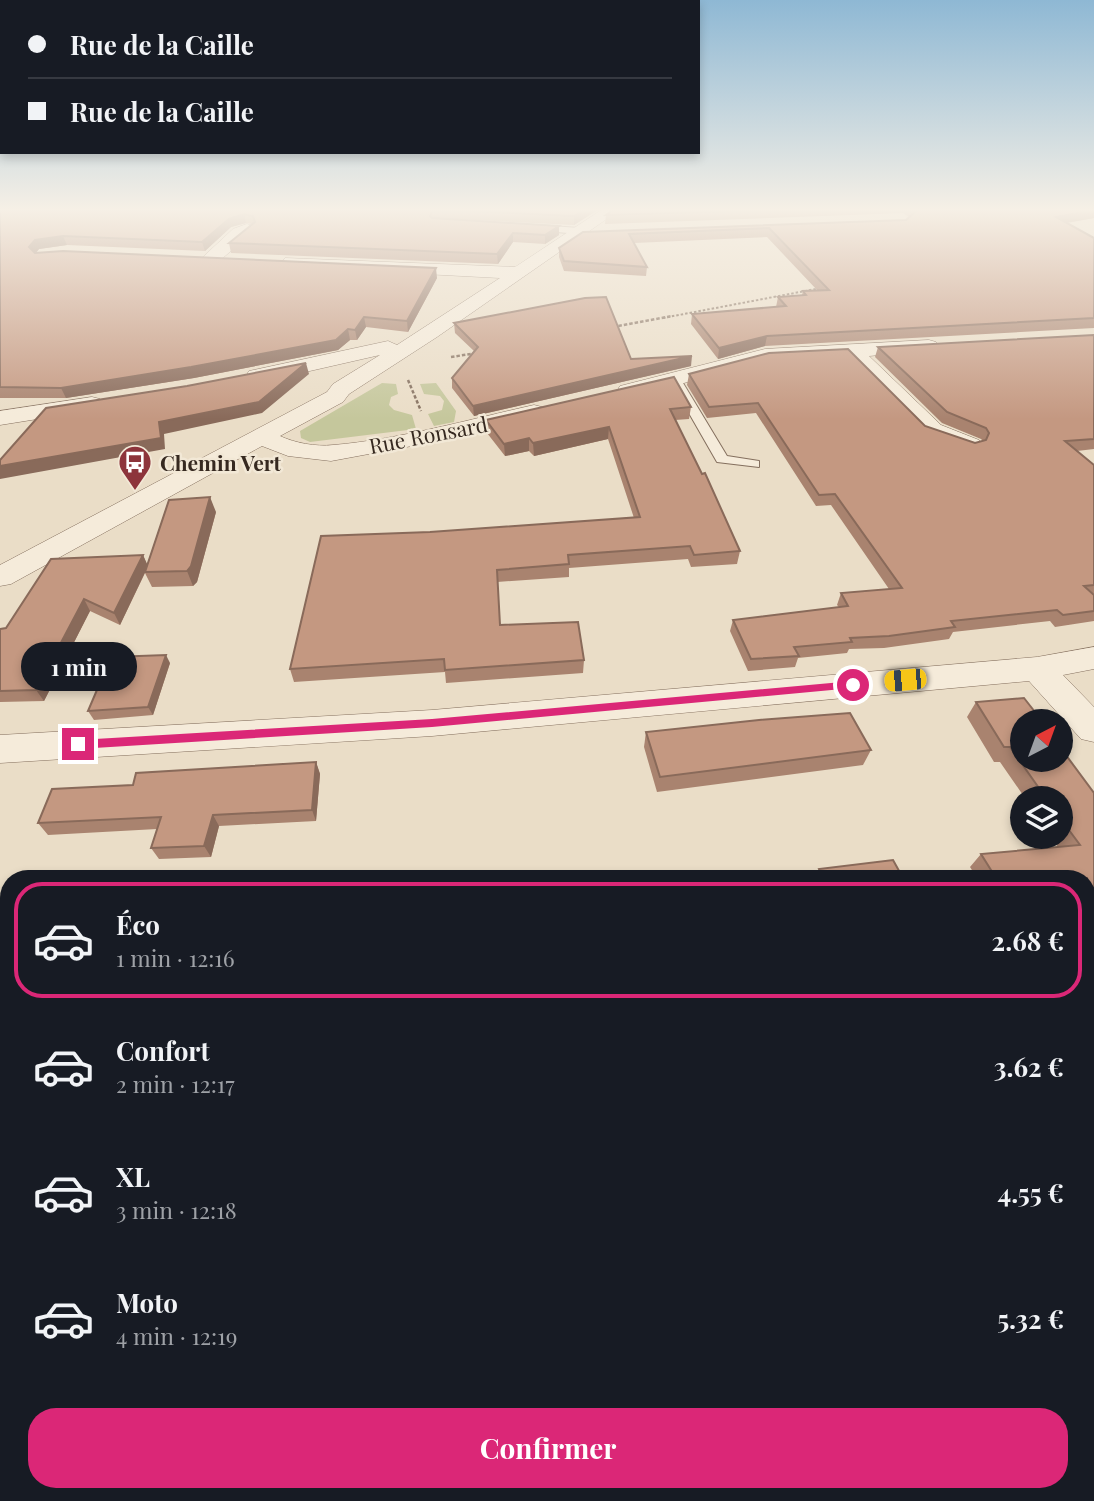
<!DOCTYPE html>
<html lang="fr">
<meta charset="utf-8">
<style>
:root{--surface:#171b24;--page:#20242c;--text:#f1f3f6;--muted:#9ea1a6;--line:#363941;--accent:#db2777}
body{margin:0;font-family:"Playfair Display",serif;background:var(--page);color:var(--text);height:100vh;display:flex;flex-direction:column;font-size:26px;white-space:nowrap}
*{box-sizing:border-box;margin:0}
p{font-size:23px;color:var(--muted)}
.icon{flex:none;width:38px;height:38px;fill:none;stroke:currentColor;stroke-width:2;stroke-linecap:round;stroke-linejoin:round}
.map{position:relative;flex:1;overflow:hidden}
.panel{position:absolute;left:0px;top:870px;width:1096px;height:632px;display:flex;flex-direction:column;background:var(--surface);border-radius:28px 28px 0 0;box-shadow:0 4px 10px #0003}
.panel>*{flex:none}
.hud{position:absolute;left:0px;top:0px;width:700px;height:154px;box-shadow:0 4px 10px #0003;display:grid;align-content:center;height:154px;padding:0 28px;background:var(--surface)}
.needle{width:46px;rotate:41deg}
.controls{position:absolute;left:1010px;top:709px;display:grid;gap:14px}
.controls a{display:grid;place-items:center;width:63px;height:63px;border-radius:50%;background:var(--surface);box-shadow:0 4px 10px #0003;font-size:35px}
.end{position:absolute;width:32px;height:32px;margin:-16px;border:9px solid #db2777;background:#fff;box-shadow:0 0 0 4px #fff}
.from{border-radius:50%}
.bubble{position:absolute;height:49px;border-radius:24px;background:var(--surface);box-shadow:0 4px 10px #0003;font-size:23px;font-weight:700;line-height:49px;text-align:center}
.car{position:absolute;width:21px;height:42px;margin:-21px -10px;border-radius:9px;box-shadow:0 0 5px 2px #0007;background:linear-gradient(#f5c518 24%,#345 0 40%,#f5c518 0 76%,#345 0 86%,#f5c518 0)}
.hud b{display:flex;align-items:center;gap:24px;height:66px;font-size:26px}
.hud b+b{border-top:2px solid var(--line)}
.hud i{width:18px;height:18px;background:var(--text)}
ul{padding:12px 0 0;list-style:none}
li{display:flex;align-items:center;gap:21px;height:116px;margin:0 14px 10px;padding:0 14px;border:4px solid transparent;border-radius:28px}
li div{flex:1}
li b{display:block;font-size:26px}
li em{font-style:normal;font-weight:700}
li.current{border-color:var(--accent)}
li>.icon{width:63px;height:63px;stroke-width:1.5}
.primary-button{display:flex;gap:14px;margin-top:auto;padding:14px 28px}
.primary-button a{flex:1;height:80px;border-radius:28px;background:var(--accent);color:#fff;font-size:28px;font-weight:700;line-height:80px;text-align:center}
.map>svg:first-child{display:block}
.green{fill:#c5c79c}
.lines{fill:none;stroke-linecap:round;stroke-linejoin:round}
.service-casing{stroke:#846f5e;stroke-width:2}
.minor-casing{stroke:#846f5e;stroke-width:1}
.path-far1{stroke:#846f5e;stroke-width:2;stroke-dasharray:2.5 2;stroke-linecap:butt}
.path{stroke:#846f5e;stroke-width:2.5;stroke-dasharray:3.5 2;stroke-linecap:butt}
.service{fill:#f5ebda;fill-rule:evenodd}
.minor{fill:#f5ebda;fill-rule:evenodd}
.wall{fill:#a9836f}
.shaded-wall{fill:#896a5a}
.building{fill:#c49881;stroke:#896a5a;stroke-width:2}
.route{fill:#db2777}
.labels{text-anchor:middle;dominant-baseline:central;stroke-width:5;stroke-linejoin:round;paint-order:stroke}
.far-street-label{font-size:21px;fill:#362920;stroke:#f2e8d6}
.far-poi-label{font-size:21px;font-weight:bold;fill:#362920;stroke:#f2e8d6;text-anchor:start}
</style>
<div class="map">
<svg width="1094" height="1501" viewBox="0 0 1094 1501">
<rect width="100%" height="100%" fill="#eaddc7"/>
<g class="green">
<polygon points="382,383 396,384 398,394 391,397 389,405 394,410 412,415 416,429 310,442 301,438 300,431"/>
<polygon points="436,383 456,411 454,422 434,426 428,414 442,410 444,401 440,396 424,394 420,384"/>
</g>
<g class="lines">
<defs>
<g id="service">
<polygon points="535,225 580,228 584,231 580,234 532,230"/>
<polygon points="672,378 680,378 727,456 759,461 759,467 717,462 670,380"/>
</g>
<g id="minor">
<path d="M603,209H621L437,337L349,394L343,402L280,436C295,443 316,447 333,445C397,440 471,419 534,405L542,407L546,412L542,417L428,443L331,461L288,456L262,446L11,584L0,586V565L327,392L333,384L380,355L257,383L249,381L246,376L249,371L388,341L397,345L500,278L291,267L285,266L282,262L285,258L515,267Z"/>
<path d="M247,224L253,226L255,229C244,241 229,252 216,264H204L201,260L204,256L233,229Z"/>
<polygon points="929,340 936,342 939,346 936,350 869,356 941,425 979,440 982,445 979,450 970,452 961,450 923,435 846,357 766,361 628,398 620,396 617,391 620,386 765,349"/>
<polygon points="92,397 100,399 104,404 100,409 0,425 0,411"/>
<polygon points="1094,647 1094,669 1063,675 1094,707 1094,742 1081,739 1029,681 432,736 0,763 0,735 432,710 1037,657"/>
<polygon points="1094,937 1094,979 1087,980 1087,938"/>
</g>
</defs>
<use href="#service" class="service-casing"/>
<use href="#minor" class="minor-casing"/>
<polyline class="path-far1" points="663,318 821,288"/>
<g class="path">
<polyline points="613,327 672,316"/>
<polyline points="451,357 477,353"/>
<polyline points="408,380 421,411"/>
</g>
<use href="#service" class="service"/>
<use href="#minor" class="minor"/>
</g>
<g class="wall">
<polygon points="0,209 599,209 574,225 434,218 559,226 559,235 545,244 513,242 498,264 231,253 229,243 252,224 246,223 231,227 205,251 67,245 39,249 36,253 437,278 408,332 366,327 357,340 350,340 338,350 194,378 66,398 0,398"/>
<polygon points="614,209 1094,209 1094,218 1067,223 1094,238 1094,328 765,346 718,359 691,324 692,314 776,307 778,297 802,295 803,291 817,290 767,237 634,243 647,267 646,276 564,271 559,257 559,248 583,232 906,220 909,217 903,213 605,224 606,215"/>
<polygon points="454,323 631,359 691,366 474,416 452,388 452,378 474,351 455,333"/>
<polygon points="1094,335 1094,449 1077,451 1094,465 1094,621 1055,627 1050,621 953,632 949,639 884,648 849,649 847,653 798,658 795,667 748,671 730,631 733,620 839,607 837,605 841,593 889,589 831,505 816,506 756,413 707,418 687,385 689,374 925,426 975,443 983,441 981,439 942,423 875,357 878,347"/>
<polygon points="691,407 689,419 675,420 740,551 737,564 691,567 688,559 569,568 569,577 497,582 500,625 584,660 583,673 446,683 445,672 294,682 290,669 430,532 634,518 608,439 534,456 529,451 505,456 487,433 486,420"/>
<polygon points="216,512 197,582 193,586 152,587 145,573 120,625 90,611 44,701 0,702 0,629 6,628 143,555 147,565"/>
<polygon points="170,663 153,715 94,720 88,711"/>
<polygon points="976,702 1094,793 1094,911 1087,912 1087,878 977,878 970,867 981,854 1058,847 1051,836 1060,836 1060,798 1025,798 1000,762 994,762 967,717"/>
<polygon points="646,732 871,750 863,765 657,792 644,747"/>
<polygon points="316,762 320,774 316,821 219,826 211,857 159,859 151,848 157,829 48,835 38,823 133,785"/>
<polygon points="819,869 903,878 814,878"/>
<polygon points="9,1267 9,1317 0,1318 0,1268"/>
<polygon points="817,1493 1087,1493 1094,1501 819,1501"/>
</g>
<g class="shaded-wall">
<polygon points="586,209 599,209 574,225 574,216"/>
<polygon points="1094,210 1094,218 1052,225 1056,217"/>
<polygon points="244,214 246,223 231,227 205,251 202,242 229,219"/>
<polygon points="559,226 559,235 545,244 545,235"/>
<polygon points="513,233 513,242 498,264 497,254"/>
<polygon points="63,236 67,245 39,249 33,256 29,247 35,240"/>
<polygon points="436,268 437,278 408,332 407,321"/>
<polygon points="364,317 366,327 357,340 355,330"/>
<polygon points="348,329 350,340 338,350 194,378 66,398 61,388"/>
<polygon points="767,336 765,346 718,359 719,348"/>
<polygon points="692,356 691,366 474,416 473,406"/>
<polygon points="306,363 309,374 262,413 164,434 165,449 0,479 0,466 159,422"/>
<polygon points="609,427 608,439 534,456 533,443"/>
<polygon points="529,438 529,451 505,456 504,444"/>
<polygon points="210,497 216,512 197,582 193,586 187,571"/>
<polygon points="143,555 148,566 120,625 114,613"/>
<polygon points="84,599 90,611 44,701 36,690"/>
<polygon points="166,655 170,663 153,715 148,707"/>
<polygon points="316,762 320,774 316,821 312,810"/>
<polygon points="213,815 219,826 211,857 204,846"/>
<polygon points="9,1282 9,1316 0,1315"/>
<polygon points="121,1493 146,1493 145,1501 120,1501"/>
</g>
<g class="building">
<polygon points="0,209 586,209 574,216 433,209 430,216 432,218 559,226 545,235 513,233 497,254 229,243 255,222 253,216 244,214 229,219 202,242 63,236 35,240 29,247 35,253 63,251 436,268 407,321 364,317 355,330 348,329 336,340 191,367 61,388 0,387"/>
<polygon points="614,209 795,209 606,215"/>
<polygon points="912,209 1094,209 1094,210 1056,217 1094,238 1094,318 767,336 719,348 692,314 786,306 778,297 806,295 803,291 829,290 769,228 629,234 647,267 564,261 559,248 583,232 906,220 916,211"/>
<polygon points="606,297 631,359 692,356 473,406 452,378 478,347 454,323 585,298"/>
<polygon points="1094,335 1094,439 1065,441 1094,465 1094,585 1084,586 1094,595 1094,611 1063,615 1057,610 951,621 955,627 889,636 850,638 852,642 794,647 799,656 751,659 733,620 848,606 841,593 902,588 835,494 819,495 758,403 709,407 689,374 769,353 848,349 925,426 975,443 986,440 989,433 986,428 947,412 878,347"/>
<polygon points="306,363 259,402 159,422 161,438 0,466 0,460 46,408 187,386"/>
<polygon points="674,377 691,407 670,409 702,474 705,473 740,551 694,555 690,546 568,555 569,564 497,570 500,625 578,622 584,660 445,670 444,659 290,669 321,536 430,532 640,517 609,427 533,443 529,438 504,444 486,420"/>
<polygon points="210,497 191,566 187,571 145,572 169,500"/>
<polygon points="143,555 114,613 84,599 36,690 0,691 0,629 6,628 51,559"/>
<polygon points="166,655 148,707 88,711 111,657"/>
<polygon points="1024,698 1042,721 1022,721 1022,760 1060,760 1060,747 1094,793 1094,900 1087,901 1091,906 1087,906 1087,878 996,878 981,854 1080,845 1060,818 1060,798 1046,798 1010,747 1004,747 976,702"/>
<polygon points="850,713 871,750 660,777 646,732 759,720"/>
<polygon points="316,762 312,810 213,815 204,846 151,848 161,817 38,823 52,789 133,785 136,773"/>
<polygon points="893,860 903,878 823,878 819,869"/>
<polygon points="9,1267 9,1282 0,1314 0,1268"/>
<polygon points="9,1362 9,1493 121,1493 120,1501 0,1501 0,1363"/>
<polygon points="1094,1423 1094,1501 830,1501 828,1493 1087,1493 1087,1424"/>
</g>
<linearGradient id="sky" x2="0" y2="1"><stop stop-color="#8eb8d4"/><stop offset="0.5" stop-color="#f6f0e6"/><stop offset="1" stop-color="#f6f0e6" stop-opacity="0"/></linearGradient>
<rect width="1094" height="419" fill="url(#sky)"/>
<polygon class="route" points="853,681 858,685 853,688 432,727 78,749 72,744 78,740 432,719"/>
<defs>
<symbol id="bus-pin" viewBox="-11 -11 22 30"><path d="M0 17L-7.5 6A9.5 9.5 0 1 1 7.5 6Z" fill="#8d343b" stroke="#f2e8d6"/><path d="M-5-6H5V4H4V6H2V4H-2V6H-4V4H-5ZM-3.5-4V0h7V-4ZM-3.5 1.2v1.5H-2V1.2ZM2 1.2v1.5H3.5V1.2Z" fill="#fff"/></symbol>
</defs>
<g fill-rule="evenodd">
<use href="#bus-pin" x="116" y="443" width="38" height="52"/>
</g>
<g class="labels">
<g class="far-street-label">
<text transform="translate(428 434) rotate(-11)">Rue Ronsard</text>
</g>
<g class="far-poi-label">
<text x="160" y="462">Chemin Vert</text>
</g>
</g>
</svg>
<div class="controls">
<a><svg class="needle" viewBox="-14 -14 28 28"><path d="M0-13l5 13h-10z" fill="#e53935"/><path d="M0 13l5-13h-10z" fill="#9ea1a6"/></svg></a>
<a><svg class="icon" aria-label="layers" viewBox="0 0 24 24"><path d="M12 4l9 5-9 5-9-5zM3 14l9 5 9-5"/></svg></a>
</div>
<i class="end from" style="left:853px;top:685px"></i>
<i class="end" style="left:78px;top:744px"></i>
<div class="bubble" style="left:21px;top:642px;width:116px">1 min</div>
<i class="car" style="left:905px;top:680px;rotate:265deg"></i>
<div class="hud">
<b><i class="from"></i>Rue de la Caille</b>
<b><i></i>Rue de la Caille</b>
</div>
<section class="panel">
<ul>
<li class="current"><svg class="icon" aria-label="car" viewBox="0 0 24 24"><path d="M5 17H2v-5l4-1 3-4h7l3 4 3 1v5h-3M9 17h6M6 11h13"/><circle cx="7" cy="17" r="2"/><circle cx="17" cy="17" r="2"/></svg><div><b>Éco</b><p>1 min · 12:16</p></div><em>2.68 €</em></li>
<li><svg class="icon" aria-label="car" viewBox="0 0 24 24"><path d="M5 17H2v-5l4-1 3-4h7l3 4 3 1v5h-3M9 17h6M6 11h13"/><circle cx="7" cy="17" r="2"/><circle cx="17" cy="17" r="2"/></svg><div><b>Confort</b><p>2 min · 12:17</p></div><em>3.62 €</em></li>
<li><svg class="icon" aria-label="car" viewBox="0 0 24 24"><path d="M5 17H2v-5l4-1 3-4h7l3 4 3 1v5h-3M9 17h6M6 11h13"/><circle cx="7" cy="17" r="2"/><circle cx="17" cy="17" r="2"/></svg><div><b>XL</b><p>3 min · 12:18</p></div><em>4.55 €</em></li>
<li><svg class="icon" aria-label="car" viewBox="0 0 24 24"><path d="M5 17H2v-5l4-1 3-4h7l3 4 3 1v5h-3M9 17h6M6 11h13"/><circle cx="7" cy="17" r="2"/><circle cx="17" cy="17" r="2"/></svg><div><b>Moto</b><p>4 min · 12:19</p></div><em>5.32 €</em></li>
</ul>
<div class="primary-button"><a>Confirmer</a></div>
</section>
</div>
